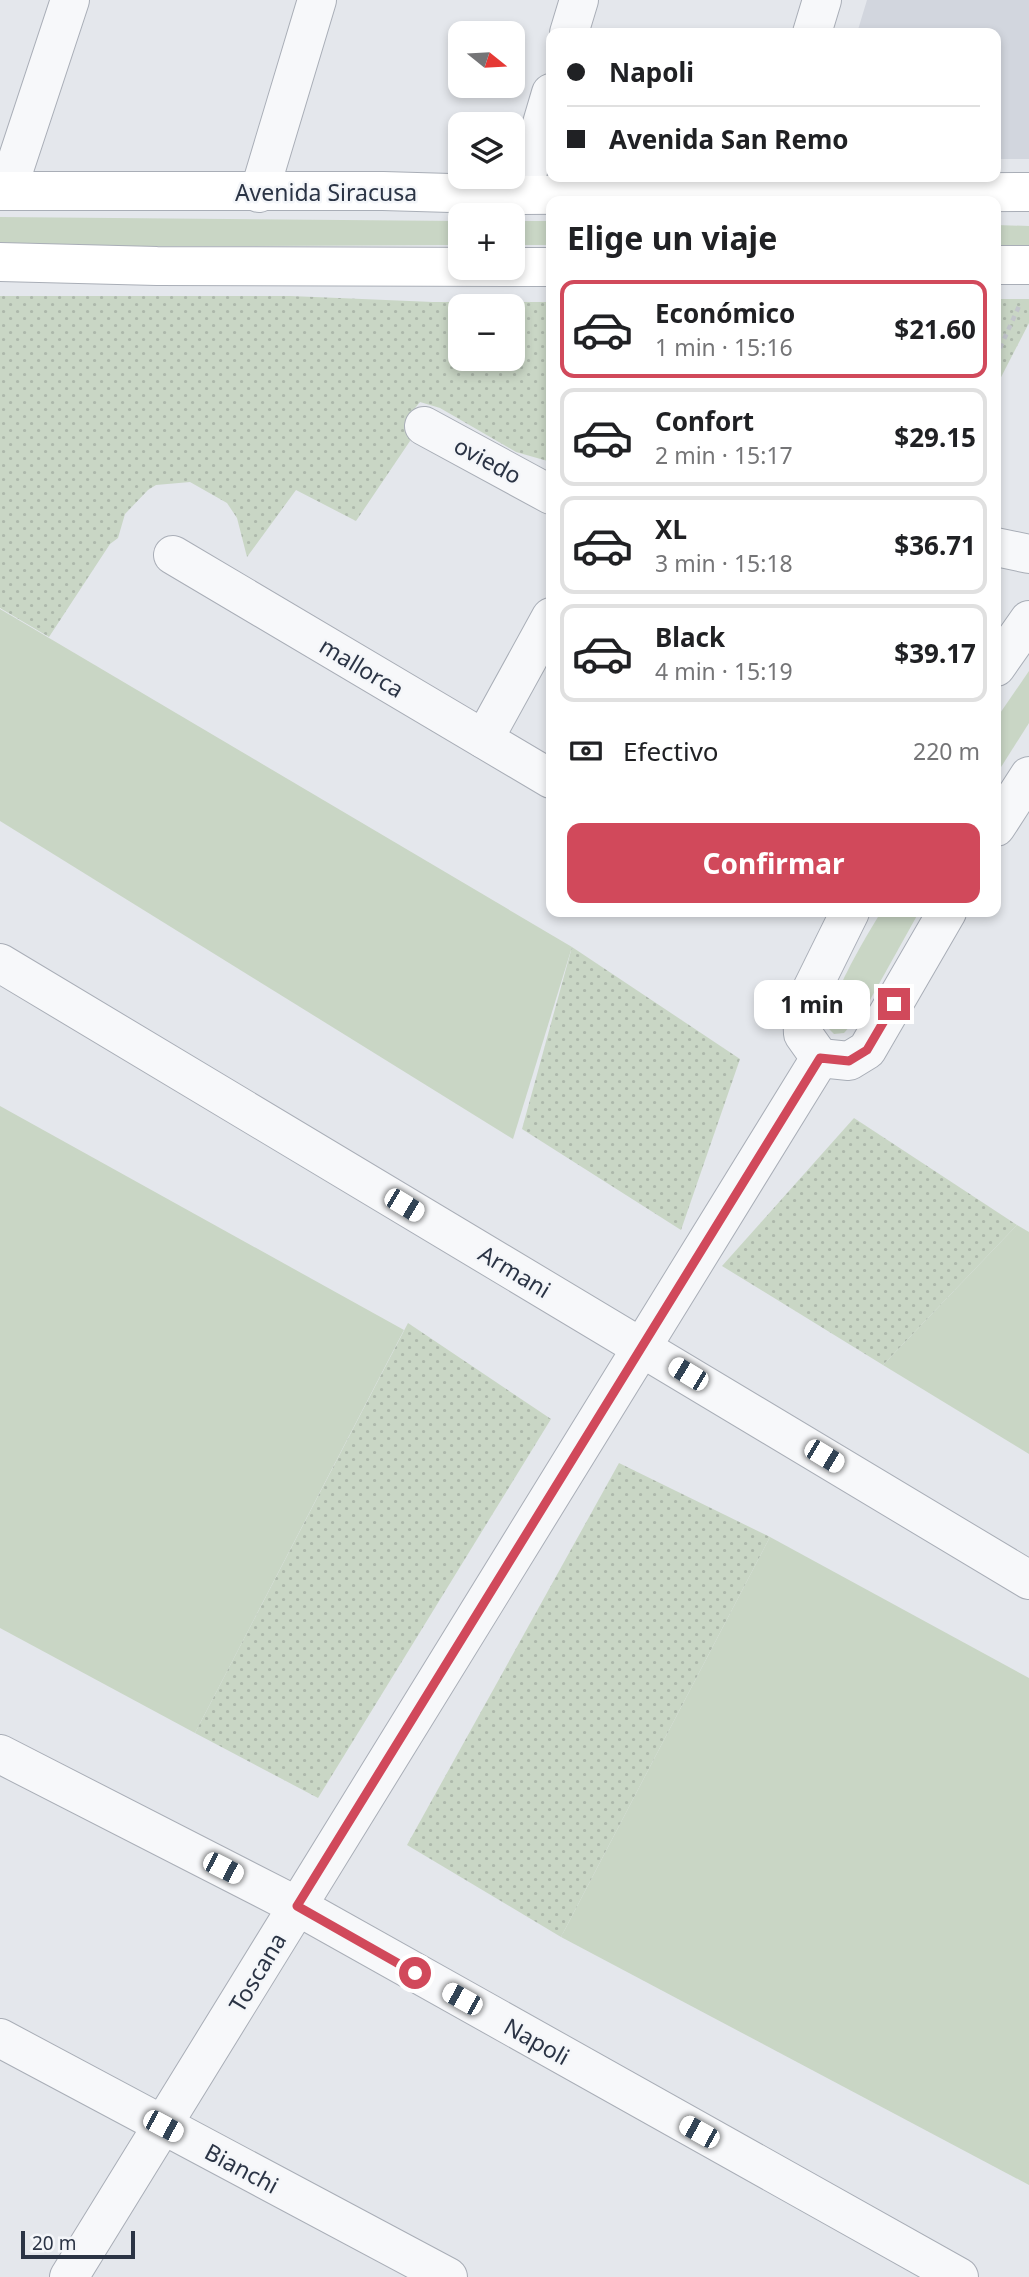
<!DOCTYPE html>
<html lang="es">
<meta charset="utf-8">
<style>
:root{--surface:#fff;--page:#f6f6f6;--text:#202124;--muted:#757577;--line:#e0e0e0;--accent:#d1495b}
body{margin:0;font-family:"Noto Sans",sans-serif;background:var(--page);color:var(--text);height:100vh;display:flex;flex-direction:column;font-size:26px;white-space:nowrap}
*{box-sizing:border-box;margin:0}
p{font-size:23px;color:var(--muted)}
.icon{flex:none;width:38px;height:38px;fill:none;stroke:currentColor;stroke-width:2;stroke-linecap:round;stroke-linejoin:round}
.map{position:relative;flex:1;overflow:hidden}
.sheet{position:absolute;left:546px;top:196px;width:455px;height:721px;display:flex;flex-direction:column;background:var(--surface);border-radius:14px;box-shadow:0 4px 10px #0003}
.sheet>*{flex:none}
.banner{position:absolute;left:546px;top:28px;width:455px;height:154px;border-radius:14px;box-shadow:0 4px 10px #0003;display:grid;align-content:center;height:154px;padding:0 21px;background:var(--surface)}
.needle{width:46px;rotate:108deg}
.fabs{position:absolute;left:448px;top:21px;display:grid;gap:14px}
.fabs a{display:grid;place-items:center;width:77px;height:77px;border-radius:14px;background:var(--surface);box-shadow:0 4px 10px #0003;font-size:35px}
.scale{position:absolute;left:21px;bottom:18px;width:114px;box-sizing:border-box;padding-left:7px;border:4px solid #2b3445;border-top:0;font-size:19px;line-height:24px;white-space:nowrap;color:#2b3445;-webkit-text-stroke:5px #f4f6f9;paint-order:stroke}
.end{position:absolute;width:32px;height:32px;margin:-16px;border:9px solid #d1495b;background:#fff;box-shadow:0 0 0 4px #fff}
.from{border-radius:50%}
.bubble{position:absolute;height:49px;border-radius:14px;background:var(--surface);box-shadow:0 4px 10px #0003;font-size:23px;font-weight:700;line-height:49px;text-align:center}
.car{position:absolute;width:21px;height:42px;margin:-21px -10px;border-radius:9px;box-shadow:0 0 5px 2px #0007;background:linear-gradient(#fff 24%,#345 0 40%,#fff 0 76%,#345 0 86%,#fff 0)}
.banner b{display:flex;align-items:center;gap:24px;height:66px;font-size:26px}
.banner b+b{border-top:2px solid var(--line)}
.banner i{width:18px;height:18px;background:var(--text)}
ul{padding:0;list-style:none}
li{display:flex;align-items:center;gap:21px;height:98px;margin:0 14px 10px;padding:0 7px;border:4px solid var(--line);border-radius:14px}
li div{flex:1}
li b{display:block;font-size:26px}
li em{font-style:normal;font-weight:700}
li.selected{border-color:var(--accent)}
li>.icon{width:63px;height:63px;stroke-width:1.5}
h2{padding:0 21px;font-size:32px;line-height:84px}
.pay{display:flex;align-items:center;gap:18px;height:77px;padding:0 21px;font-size:26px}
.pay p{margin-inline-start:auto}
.button{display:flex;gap:14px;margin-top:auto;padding:14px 21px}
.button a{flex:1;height:80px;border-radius:14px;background:var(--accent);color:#fff;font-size:28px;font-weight:700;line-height:80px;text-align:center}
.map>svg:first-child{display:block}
.built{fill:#d2d6de}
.green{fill:#c9d6c5}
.park{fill:url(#park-dots);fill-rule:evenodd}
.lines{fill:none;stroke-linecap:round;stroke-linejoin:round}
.street-casing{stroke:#a9aeb7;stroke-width:40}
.secondary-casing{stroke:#a9aeb7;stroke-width:40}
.path{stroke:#c2c5cb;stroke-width:4.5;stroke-dasharray:5 5;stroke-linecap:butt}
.street{stroke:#f7f8fa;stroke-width:38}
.secondary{stroke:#fff;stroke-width:38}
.route{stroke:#d1495b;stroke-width:9}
.labels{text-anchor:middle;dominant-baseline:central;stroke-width:5;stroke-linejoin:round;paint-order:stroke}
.street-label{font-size:23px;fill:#2b3445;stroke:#f4f6f9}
</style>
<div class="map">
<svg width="1029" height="2277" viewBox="0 0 1029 2277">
<defs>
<pattern id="park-dots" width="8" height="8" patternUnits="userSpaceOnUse" patternTransform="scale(1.75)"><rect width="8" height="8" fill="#c9d6c5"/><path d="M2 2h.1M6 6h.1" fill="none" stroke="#adb8ab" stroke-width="1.8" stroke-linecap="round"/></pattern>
</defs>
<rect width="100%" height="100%" fill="#e4e7ec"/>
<polygon class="built" points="867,0 1029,0 1029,159 996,159 996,33 857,33"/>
<g class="green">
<polygon points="0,217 460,221 460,245 0,247"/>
<rect x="513" y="221" width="38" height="24"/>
<polygon points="996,225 1029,226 1029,247 996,246"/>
<polygon points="0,609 572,947 513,1139 0,821"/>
<polygon points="1029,671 1029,723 996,775 996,719"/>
<path d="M881,912H919L865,1009L844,1033L834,1034L825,1025C838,984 859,948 881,912Z"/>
<polygon points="0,1106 404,1330 195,1733 0,1628"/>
<polygon points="1017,1225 1029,1232 1029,1454 883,1365"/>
<polygon points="770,1537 1029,1678 1029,2185 561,1937"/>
</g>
<g class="park">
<path d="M0,296H291L433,302H551V462L516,452L440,408L420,402L407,418L410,441L356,521L296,490L247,557L237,518L227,503L190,482L156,485L148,490L125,514L118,538L110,544L49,637L0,608ZM460,306H513V359H460Z"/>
<polygon points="996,299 1029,299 1029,323 996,387"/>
<polygon points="572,947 740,1059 681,1230 522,1129"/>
<polygon points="854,1118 1017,1225 883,1365 722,1266"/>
<polygon points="408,1323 551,1419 318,1798 195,1733"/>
<polygon points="619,1463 770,1537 561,1937 407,1845"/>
</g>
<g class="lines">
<defs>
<g id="street">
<polyline points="569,33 579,0"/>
<polyline points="812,33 822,0"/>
<polyline points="7,191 70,0"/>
<polyline points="259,193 317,0"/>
<polyline points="521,195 551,93"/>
<polyline points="424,426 551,495"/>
<polyline points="996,547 1029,554"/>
<polyline points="173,555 551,779"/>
<polyline points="996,667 1029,620"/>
<polyline points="484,739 551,617"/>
<polyline points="996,827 1029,776"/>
<polyline points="0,963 1029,1580"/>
<polyline points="820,1058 849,1061 867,1050 947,912"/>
<polyline points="820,1058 803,1034 802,1009 850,912"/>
<polyline points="0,1754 297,1906 959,2277"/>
<polyline points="0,2038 448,2277"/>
<polyline points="69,2277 820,1058"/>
</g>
<g id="secondary">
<polyline points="0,191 383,191 521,195 1029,192"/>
<polyline points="0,262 157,266 551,267"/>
<polyline points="996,265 1029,265"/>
</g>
</defs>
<use href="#street" class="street-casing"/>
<use href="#secondary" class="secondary-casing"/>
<polyline class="path" points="996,357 1020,304"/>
<use href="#street" class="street"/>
<use href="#secondary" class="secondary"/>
</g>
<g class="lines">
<polyline class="route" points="415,1973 297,1906 820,1058 849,1061 867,1050 894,1004"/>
</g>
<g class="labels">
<g class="street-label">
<text x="326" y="192">Avenida Siracusa</text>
<text transform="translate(488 460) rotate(28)">oviedo</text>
<text transform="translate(362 667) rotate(31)">mallorca</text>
<text transform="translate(515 1271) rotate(31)">Armani</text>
<text transform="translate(257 1972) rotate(-59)">Toscana</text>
<text transform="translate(537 2041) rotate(29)">Napoli</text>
<text transform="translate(242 2168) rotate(28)">Bianchi</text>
</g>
</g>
</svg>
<div class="fabs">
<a><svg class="needle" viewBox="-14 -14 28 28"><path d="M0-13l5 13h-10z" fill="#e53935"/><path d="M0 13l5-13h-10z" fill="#757577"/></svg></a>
<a><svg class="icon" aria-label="layers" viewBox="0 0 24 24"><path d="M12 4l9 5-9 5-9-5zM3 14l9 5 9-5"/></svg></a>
<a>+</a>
<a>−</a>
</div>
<div class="scale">20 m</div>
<i class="end from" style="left:415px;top:1973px"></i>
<i class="end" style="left:894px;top:1004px"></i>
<div class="bubble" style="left:754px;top:980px;width:116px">1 min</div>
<i class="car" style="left:404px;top:1205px;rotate:121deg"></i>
<i class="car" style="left:688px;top:1374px;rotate:301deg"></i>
<i class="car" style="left:824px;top:1456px;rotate:121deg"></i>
<i class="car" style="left:223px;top:1868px;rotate:117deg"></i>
<i class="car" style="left:462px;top:1999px;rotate:299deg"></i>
<i class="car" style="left:163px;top:2126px;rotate:118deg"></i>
<i class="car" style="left:699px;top:2132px;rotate:299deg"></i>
<div class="banner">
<b><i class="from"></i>Napoli</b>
<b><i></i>Avenida San Remo</b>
</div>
<section class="sheet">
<h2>Elige un viaje</h2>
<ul>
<li class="selected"><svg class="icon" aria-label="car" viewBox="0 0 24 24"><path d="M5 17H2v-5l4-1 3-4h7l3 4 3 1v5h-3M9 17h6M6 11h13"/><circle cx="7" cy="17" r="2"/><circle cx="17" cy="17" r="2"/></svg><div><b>Económico</b><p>1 min · 15:16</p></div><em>$21.60</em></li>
<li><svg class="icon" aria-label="car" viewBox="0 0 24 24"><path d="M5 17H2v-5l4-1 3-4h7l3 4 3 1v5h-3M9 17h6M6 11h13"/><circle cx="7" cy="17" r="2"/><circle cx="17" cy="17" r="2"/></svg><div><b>Confort</b><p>2 min · 15:17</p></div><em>$29.15</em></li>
<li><svg class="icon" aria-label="car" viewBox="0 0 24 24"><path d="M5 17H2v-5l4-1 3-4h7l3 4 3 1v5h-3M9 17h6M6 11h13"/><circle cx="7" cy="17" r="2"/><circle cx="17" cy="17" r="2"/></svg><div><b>XL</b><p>3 min · 15:18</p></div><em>$36.71</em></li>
<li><svg class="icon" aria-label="car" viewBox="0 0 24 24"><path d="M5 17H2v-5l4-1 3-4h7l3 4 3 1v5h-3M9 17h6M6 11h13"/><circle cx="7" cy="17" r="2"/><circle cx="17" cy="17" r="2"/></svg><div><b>Black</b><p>4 min · 15:19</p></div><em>$39.17</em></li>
</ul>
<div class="pay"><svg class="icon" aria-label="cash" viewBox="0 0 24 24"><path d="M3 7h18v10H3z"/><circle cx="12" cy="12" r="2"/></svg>Efectivo<p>220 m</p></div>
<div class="button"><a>Confirmar</a></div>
</section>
</div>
